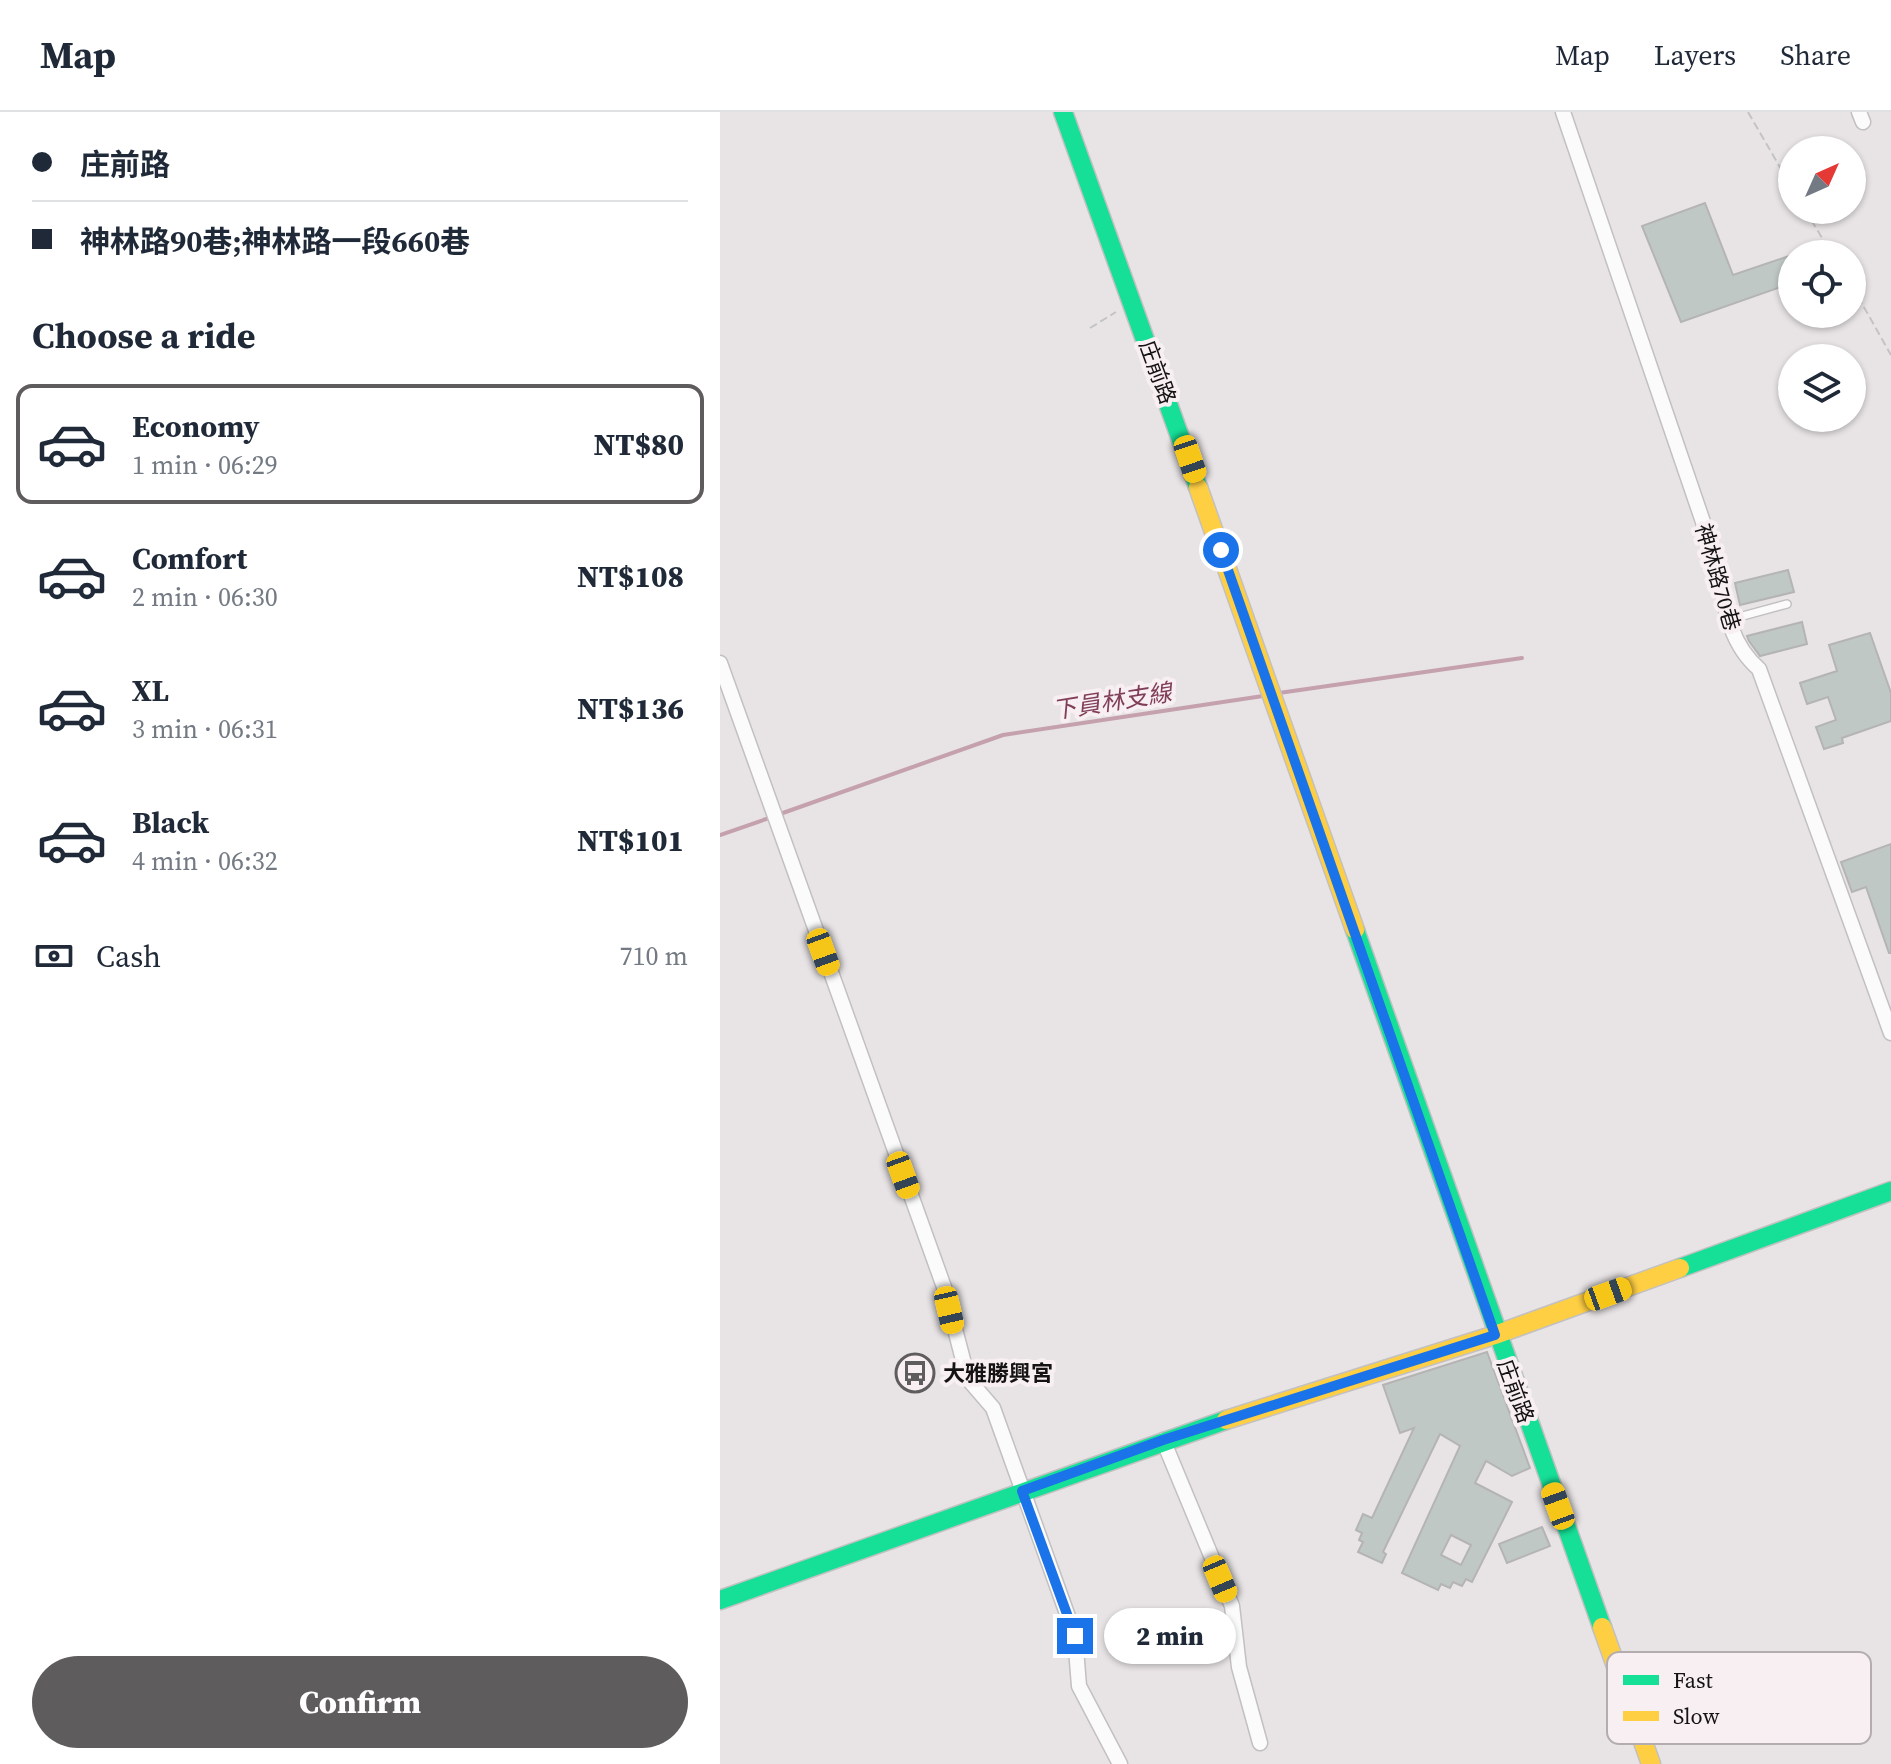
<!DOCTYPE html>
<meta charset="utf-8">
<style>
:root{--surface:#fff;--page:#f6f6f7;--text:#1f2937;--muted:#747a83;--line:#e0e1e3;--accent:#5f5c5d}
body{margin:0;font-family:"Source Serif 4","Noto Sans TC",serif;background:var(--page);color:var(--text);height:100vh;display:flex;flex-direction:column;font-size:30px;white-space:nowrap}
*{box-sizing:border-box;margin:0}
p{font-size:26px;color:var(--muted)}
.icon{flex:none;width:44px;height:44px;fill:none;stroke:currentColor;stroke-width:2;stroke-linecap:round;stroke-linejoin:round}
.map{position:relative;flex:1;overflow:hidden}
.panel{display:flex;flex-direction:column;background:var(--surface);width:720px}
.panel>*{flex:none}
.hud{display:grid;align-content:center;height:176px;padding:0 32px;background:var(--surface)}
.needle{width:52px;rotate:45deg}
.tools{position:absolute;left:1058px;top:24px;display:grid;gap:16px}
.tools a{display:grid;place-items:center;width:88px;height:88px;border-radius:50%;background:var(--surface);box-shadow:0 2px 6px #0004;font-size:40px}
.end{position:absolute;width:36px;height:36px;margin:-18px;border:10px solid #1a73e8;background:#fff;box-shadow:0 0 0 4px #fff}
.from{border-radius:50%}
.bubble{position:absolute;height:56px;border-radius:28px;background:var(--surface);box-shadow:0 2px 6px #0004;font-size:26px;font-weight:800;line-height:56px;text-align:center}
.car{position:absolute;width:24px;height:48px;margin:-24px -12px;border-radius:10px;box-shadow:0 0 6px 2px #0007;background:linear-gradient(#f5c518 24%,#345 0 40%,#f5c518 0 76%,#345 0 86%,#f5c518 0)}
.hud b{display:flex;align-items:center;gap:28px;height:76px;font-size:30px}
.hud b+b{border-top:2px solid var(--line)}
.hud i{width:20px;height:20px;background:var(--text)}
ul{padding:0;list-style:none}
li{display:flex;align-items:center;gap:24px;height:120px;margin:0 16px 12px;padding:0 16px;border:4px solid transparent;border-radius:16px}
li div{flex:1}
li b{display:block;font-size:30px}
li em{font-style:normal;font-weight:800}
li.on{border-color:var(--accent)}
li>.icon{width:72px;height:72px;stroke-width:1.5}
h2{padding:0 32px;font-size:36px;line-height:96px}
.pay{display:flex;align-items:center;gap:20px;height:88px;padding:0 32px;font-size:30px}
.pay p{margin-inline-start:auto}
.cta{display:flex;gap:16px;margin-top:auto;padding:16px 32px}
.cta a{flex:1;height:92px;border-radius:48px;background:var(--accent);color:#fff;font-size:32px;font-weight:800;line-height:92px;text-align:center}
header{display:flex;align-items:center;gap:48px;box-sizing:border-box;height:112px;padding:0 40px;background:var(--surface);border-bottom:2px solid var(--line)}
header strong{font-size:38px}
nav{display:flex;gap:44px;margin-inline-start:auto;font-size:28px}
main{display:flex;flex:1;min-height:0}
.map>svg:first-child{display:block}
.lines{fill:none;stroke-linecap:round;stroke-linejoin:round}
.stream{stroke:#c5a1ae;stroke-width:4}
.building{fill:#c0c8c6;stroke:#b5b4b4;stroke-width:2;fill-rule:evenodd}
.lane-casing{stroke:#c3c0c1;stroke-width:10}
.street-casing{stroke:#c3c0c1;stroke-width:17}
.fast-casing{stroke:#c3c0c1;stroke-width:21}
.slow-casing{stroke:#c3c0c1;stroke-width:21}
.path{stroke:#c4c3c3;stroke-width:2;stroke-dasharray:8 4;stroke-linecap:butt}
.lane{stroke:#fcfbfb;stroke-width:7}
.street{stroke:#fcfbfb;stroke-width:14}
.fast{stroke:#16e098;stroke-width:18}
.slow{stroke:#ffcf43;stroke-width:18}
.route{stroke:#1a73e8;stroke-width:10}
.labels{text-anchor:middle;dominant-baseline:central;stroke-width:8;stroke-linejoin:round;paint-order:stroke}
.street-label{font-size:22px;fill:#151213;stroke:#f8eff2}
.poi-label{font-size:22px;font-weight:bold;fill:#151213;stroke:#f8eff2;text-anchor:start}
.water-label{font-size:24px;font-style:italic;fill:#803e59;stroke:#f8eff2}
.key{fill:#f8eff2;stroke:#b4adaf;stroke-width:2}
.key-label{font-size:22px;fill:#151213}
</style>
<header>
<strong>Map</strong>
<nav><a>Map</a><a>Layers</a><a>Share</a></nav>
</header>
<main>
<section class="panel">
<div class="hud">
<b><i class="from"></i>庄前路</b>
<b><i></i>神林路90巷;神林路一段660巷</b>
</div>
<h2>Choose a ride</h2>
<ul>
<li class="on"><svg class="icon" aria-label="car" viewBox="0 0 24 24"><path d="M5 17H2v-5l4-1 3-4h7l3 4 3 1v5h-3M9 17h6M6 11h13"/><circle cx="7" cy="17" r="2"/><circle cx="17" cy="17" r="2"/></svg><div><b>Economy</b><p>1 min · 06:29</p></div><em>NT$80</em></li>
<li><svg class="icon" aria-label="car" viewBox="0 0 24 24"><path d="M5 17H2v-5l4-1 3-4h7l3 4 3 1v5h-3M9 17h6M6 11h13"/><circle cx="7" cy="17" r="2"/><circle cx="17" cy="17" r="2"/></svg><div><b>Comfort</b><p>2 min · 06:30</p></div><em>NT$108</em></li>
<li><svg class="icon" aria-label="car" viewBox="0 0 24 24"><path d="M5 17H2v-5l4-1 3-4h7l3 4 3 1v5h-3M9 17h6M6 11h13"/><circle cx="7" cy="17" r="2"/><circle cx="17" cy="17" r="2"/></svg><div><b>XL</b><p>3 min · 06:31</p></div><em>NT$136</em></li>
<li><svg class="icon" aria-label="car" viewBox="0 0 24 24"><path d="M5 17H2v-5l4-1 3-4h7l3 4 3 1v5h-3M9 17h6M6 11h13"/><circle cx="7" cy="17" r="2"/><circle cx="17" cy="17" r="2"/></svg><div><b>Black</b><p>4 min · 06:32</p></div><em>NT$101</em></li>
</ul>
<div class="pay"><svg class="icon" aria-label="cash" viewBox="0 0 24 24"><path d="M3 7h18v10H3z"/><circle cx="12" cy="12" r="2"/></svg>Cash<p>710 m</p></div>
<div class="cta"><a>Confirm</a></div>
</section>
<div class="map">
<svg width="1171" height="1652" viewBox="0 0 1171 1652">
<rect width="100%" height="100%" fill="#e8e4e6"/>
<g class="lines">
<g class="stream">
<polyline points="559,581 802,546"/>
<polyline points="60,702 283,623 543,584"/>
<polyline points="0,723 52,705"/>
</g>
</g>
<g class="building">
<polygon points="985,91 1013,163 1072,143 1072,171 961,210 922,114"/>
<polygon points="1068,458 1074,480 1020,493 1015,471"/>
<polygon points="1082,510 1087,532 1040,544 1029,529 1027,524"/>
<polygon points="1150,521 1171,581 1171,609 1122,626 1123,631 1104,637 1096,615 1116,608 1108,585 1087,592 1080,571 1117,559 1109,533"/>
<polygon points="1171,732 1171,841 1169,841 1146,775 1132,780 1121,750"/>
<path d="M767,1240L810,1356L792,1364L766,1349L755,1371L792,1390L752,1470L746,1467L742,1474L733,1470L730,1476L721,1472L718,1478L682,1461L740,1334L720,1322L663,1440L666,1442L662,1451L638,1440L643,1430L639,1428L642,1421L636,1418L643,1402L652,1406L694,1316L680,1321L663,1273ZM731,1423L751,1433L741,1453L721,1443Z"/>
<polygon points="822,1415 830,1434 787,1451 779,1432"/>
</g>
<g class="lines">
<defs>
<polyline id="lane" points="1008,508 1067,492"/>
<g id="street">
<path d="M843,0L996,448C1004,488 1007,530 1039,557L1171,921"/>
<polyline points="1139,0 1143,10"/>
<polyline points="0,551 224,1175 248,1267 273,1296 355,1524 359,1574 400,1652"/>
<polyline points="443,1328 512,1494 519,1555 540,1631"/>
</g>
<g id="fast">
<polyline points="343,0 478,375"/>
<polyline points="635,818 882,1515"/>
<polyline points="960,1156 1171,1079"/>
<polyline points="0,1488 506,1308"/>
</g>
<g id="slow">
<polyline points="478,375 635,818"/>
<polyline points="506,1308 775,1223 960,1156"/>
<polyline points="882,1515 931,1652"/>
</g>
</defs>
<use href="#lane" class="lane-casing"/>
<use href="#street" class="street-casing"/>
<use href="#fast" class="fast-casing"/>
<use href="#slow" class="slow-casing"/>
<g class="path">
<polyline points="1028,0 1072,76"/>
<polyline points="1085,98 1112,142"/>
<polyline points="1132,174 1171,243"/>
<polyline points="370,216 396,200"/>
</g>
<use href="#lane" class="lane"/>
<use href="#street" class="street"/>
<use href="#fast" class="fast"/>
<use href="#slow" class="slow"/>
</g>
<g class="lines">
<polyline class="route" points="355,1524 302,1379 443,1328 775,1223 501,438"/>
</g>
<defs>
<symbol id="bus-ring" viewBox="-11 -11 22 22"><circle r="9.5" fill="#f8eff2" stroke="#5f5c5d" stroke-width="1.5"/><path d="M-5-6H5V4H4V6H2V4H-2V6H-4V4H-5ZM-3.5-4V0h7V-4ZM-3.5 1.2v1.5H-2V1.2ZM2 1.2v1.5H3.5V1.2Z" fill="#5f5c5d"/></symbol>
</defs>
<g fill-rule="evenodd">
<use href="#bus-ring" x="173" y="1239" width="44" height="44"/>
</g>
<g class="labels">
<g class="street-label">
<text transform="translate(438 260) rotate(70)">庄前路</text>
<text transform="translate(998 465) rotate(74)">神林路70巷</text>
<text transform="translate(796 1279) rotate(70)">庄前路</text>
</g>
<g class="poi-label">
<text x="223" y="1261">大雅勝興宮</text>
</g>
<g class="water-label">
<text transform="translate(392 589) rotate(-9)">下員林支線</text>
</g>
</g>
<rect x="887" y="1540" width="264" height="92" rx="12" class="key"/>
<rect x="903" y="1563" width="36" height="10" fill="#16e098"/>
<rect x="903" y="1599" width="36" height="10" fill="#ffcf43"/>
<g class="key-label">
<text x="953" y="1576">Fast</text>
<text x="953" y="1612">Slow</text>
</g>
</svg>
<div class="tools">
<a><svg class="needle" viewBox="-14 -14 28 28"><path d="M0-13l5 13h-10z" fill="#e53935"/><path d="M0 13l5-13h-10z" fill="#747a83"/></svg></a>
<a><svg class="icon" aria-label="locate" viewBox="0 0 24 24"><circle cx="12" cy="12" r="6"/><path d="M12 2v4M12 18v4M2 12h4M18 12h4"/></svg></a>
<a><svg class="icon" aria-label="layers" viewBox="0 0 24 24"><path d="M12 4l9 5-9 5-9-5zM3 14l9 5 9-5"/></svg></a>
</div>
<i class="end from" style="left:501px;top:438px"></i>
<i class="end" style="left:355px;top:1524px"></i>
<div class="bubble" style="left:384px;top:1496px;width:132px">2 min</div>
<i class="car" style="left:470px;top:347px;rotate:161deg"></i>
<i class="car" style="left:103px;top:840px;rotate:160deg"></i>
<i class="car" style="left:183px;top:1063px;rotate:160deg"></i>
<i class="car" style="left:888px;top:1182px;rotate:70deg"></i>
<i class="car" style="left:229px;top:1198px;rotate:167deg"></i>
<i class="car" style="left:838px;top:1394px;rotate:340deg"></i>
<i class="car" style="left:500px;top:1467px;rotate:157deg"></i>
</div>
</main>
